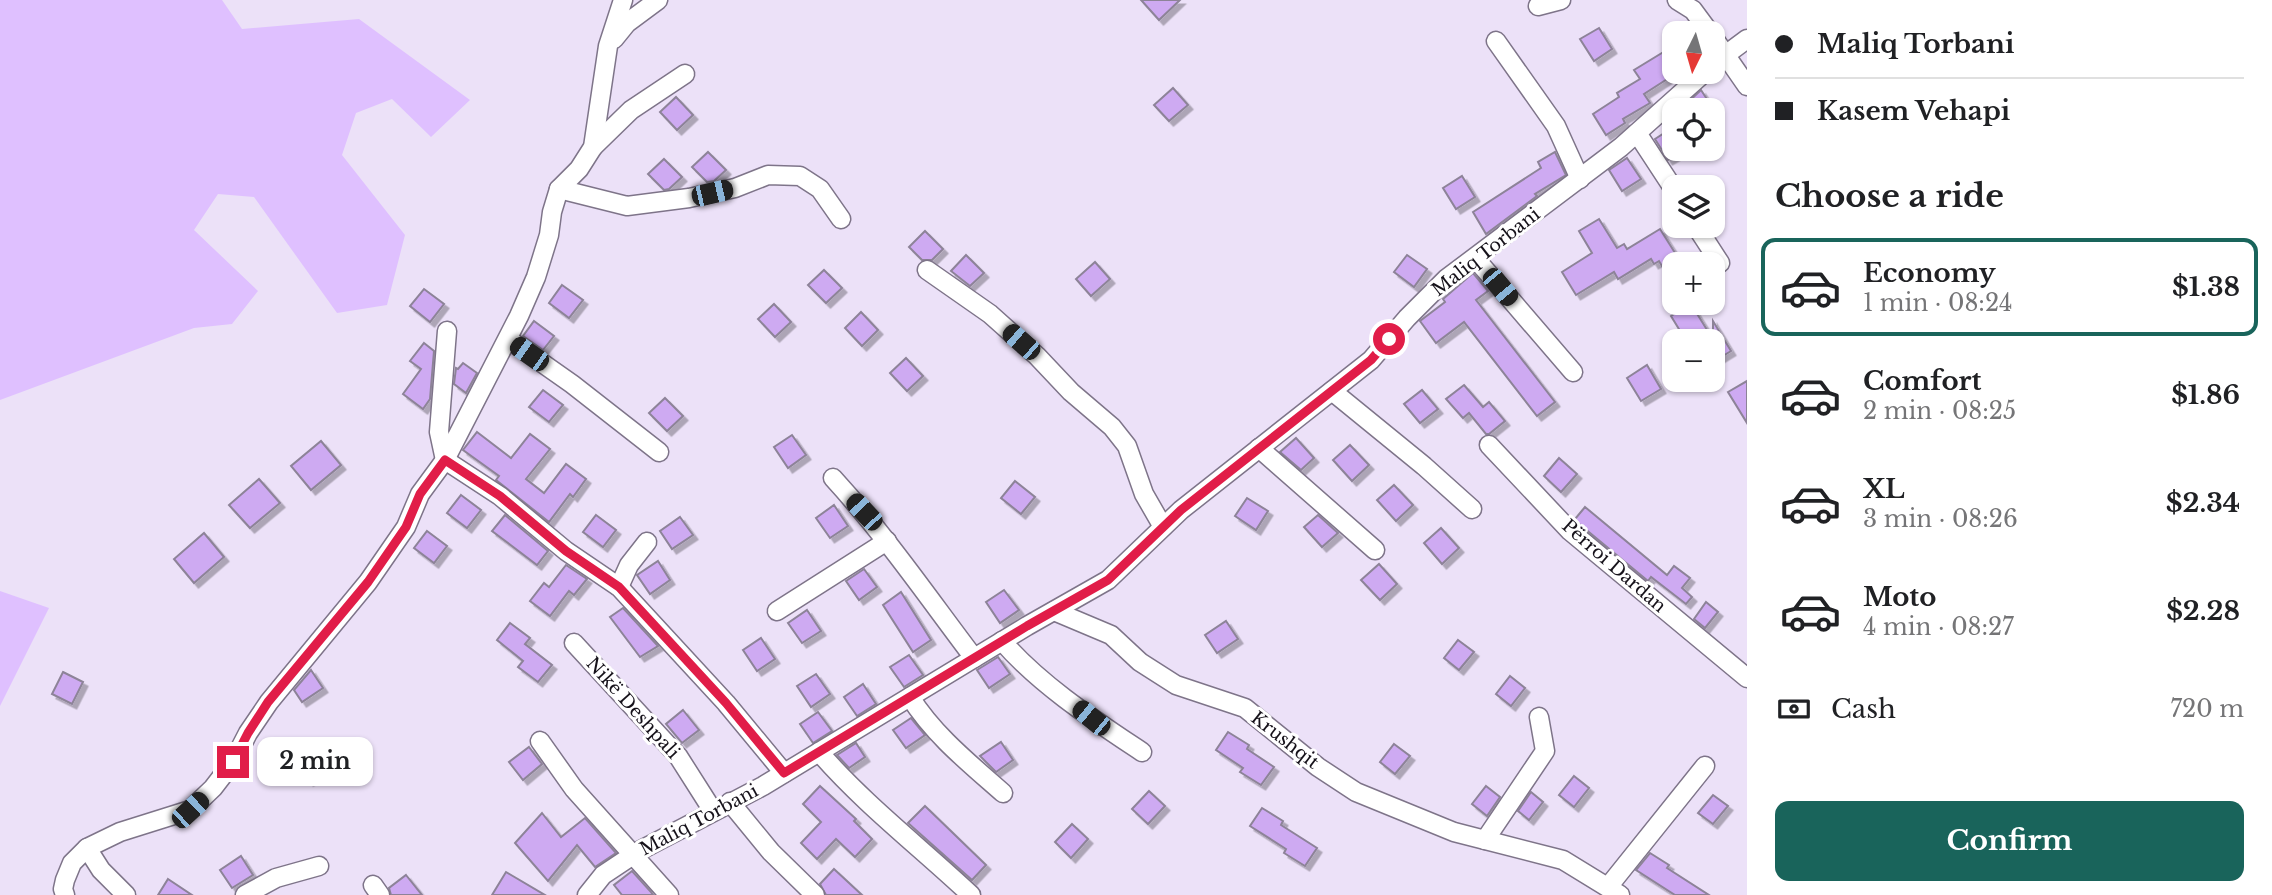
<!DOCTYPE html>
<meta charset="utf-8">
<style>
:root{--surface:#fff;--page:#f2f2f2;--text:#202124;--muted:#757577;--line:#e0e0e0;--accent:#19645b}
body{margin:0;font-family:"Libre Baskerville",serif;background:var(--page);color:var(--text);height:100vh;display:flex;flex-direction:column;font-size:26px;white-space:nowrap}
*{box-sizing:border-box;margin:0}
p{font-size:23px;color:var(--muted)}
.icon{flex:none;width:38px;height:38px;fill:none;stroke:currentColor;stroke-width:2;stroke-linecap:round;stroke-linejoin:round}
.map{position:relative;flex:1;overflow:hidden}
.sheet{display:flex;flex-direction:column;background:var(--surface);width:525px}
.sheet>*{flex:none}
.guide{display:grid;align-content:center;height:154px;padding:0 28px;background:var(--surface)}
.needle{width:46px;rotate:185deg}
.buttons{position:absolute;left:1662px;top:21px;display:grid;gap:14px}
.buttons a{display:grid;place-items:center;width:63px;height:63px;border-radius:14px;background:var(--surface);box-shadow:0 2px 5px #0004;font-size:35px}
.end{position:absolute;width:32px;height:32px;margin:-16px;border:9px solid #e11d48;background:#fff;box-shadow:0 0 0 4px #fff}
.from{border-radius:50%}
.bubble{position:absolute;height:49px;border-radius:14px;background:var(--surface);box-shadow:0 2px 5px #0004;font-size:23px;font-weight:700;line-height:49px;text-align:center}
.car{position:absolute;width:21px;height:42px;margin:-21px -10px;border-radius:9px;box-shadow:0 0 5px 2px #0007;background:linear-gradient(#222 24%,#8ab4d8 0 40%,#222 0 76%,#8ab4d8 0 86%,#222 0)}
.guide b{display:flex;align-items:center;gap:24px;height:66px;font-size:26px}
.guide b+b{border-top:2px solid var(--line)}
.guide i{width:18px;height:18px;background:var(--text)}
ul{padding:0;list-style:none}
li{display:flex;align-items:center;gap:21px;height:98px;margin:0 14px 10px;padding:0 14px;border:4px solid transparent;border-radius:14px}
li div{flex:1}
li b{display:block;font-size:26px}
li em{font-style:normal;font-weight:700}
li.current{border-color:var(--accent)}
li>.icon{width:63px;height:63px;stroke-width:1.5}
h2{padding:0 28px;font-size:32px;line-height:84px}
.pay{display:flex;align-items:center;gap:18px;height:77px;padding:0 28px;font-size:26px}
.pay p{margin-inline-start:auto}
.cta{display:flex;gap:14px;margin-top:auto;padding:14px 28px}
.cta a{flex:1;height:80px;border-radius:14px;background:var(--accent);color:#fff;font-size:28px;font-weight:700;line-height:80px;text-align:center}
main{display:flex;flex:1;min-height:0}
.map>svg:first-child{display:block}
.green{fill:#dfc0ff}
.building{fill:#ceaaf2;stroke:#8d8398;stroke-width:2;filter:url(#shadow)}
.lines{fill:none;stroke-linecap:round;stroke-linejoin:round}
.minor-casing{stroke:#7e7489;stroke-width:21}
.minor{stroke:#fff;stroke-width:18}
.route{stroke:#e11d48;stroke-width:9}
.labels{text-anchor:middle;dominant-baseline:central;stroke-width:6;stroke-linejoin:round;paint-order:stroke}
.street-label{font-size:18px;fill:#16121a;stroke:#fff}
</style>
<main>
<div class="map">
<svg width="1747" height="895" viewBox="0 0 1747 895">
<defs>
<filter id="shadow"><feDropShadow dx="4.5" dy="4.5" stdDeviation="0" flood-color="#0004"/></filter>
</defs>
<rect width="100%" height="100%" fill="#ece1f8"/>
<g class="green">
<polygon points="0,0 222,0 242,29 359,19 470,100 431,137 392,99 356,113 342,155 405,235 387,305 337,313 254,197 218,194 194,230 258,291 232,324 194,328 0,400"/>
<polygon points="0,591 49,608 0,706"/>
</g>
<g class="building">
<polygon points="1141,0 1180,0 1159,20"/>
<polygon points="1599,28 1612,49 1594,61 1580,39"/>
<polygon points="1675,45 1675,74 1644,94 1650,103 1623,119 1625,123 1606,135 1593,114 1619,97 1617,93 1640,79 1634,70"/>
<polygon points="1173,88 1188,105 1169,121 1154,105"/>
<polygon points="1701,90 1714,110 1688,110 1685,105"/>
<polygon points="676,97 693,115 677,130 660,112"/>
<polygon points="1675,126 1675,156 1668,160 1655,139"/>
<polygon points="708,152 726,170 714,181 707,182 692,167"/>
<polygon points="1555,152 1566,175 1535,194 1537,196 1486,234 1473,212 1541,168 1538,162"/>
<polygon points="1627,158 1641,179 1622,191 1609,170"/>
<polygon points="664,159 682,177 669,189 664,190 648,174"/>
<polygon points="1462,176 1475,197 1456,209 1443,188"/>
<polygon points="1599,219 1617,248 1624,244 1627,249 1660,229 1682,264 1675,264 1675,288 1659,261 1654,264 1651,259 1618,279 1614,272 1576,295 1562,272 1592,253 1579,231"/>
<polygon points="925,231 943,249 932,260 922,260 909,247"/>
<polygon points="966,255 984,273 970,286 951,271"/>
<polygon points="1407,255 1427,269 1414,287 1394,272"/>
<polygon points="1095,262 1110,279 1091,296 1076,279"/>
<polygon points="824,270 842,288 826,303 808,285"/>
<polygon points="1473,273 1488,291 1476,300 1555,402 1537,416 1464,322 1436,343 1420,321 1445,302 1443,299"/>
<polygon points="562,285 583,300 569,318 549,303"/>
<polygon points="424,289 444,304 430,322 410,306"/>
<polygon points="774,304 791,322 775,337 758,319"/>
<polygon points="1691,304 1709,333 1713,330 1713,321 1731,351 1713,362 1713,341 1695,341 1697,340 1694,334 1685,339 1671,316"/>
<polygon points="861,312 878,330 862,346 845,328"/>
<polygon points="534,321 554,336 543,350 523,336"/>
<polygon points="424,343 434,351 430,399 423,409 403,394 421,369 410,361"/>
<polygon points="906,358 923,376 907,391 890,373"/>
<polygon points="463,363 477,373 466,393 454,384 456,368 458,369"/>
<polygon points="1647,365 1661,389 1641,401 1627,378"/>
<polygon points="1747,381 1747,423 1728,392"/>
<polygon points="1464,385 1483,407 1489,402 1505,421 1489,434 1486,434 1469,413 1463,418 1446,399"/>
<polygon points="543,390 563,405 549,422 529,407"/>
<polygon points="1422,390 1438,409 1420,423 1404,404"/>
<polygon points="665,398 683,416 667,431 649,413"/>
<polygon points="477,432 511,458 530,434 550,449 526,479 544,493 566,464 586,479 573,497 570,494 549,522 496,480 499,476 463,450"/>
<polygon points="792,435 806,455 788,468 774,447"/>
<polygon points="1296,438 1314,458 1301,470 1280,452"/>
<polygon points="321,441 341,465 311,490 291,466"/>
<polygon points="1350,445 1369,465 1352,481 1333,460"/>
<polygon points="1559,458 1577,474 1561,492 1544,476"/>
<polygon points="259,479 280,503 250,528 229,505"/>
<polygon points="1015,481 1035,497 1021,514 1001,498"/>
<polygon points="1394,485 1413,505 1396,521 1377,500"/>
<polygon points="461,495 481,510 467,528 447,513"/>
<polygon points="1247,498 1268,511 1256,530 1235,516"/>
<polygon points="834,505 848,526 830,538 816,518"/>
<polygon points="1585,507 1667,575 1674,566 1690,578 1682,588 1692,597 1686,604 1651,577 1648,581 1578,523 1575,519"/>
<polygon points="505,515 548,551 537,565 492,531"/>
<polygon points="596,515 616,530 603,547 583,532"/>
<polygon points="1318,515 1338,533 1322,547 1304,527"/>
<polygon points="680,517 693,535 672,549 660,531"/>
<polygon points="1441,528 1459,548 1442,564 1424,543"/>
<polygon points="427,531 447,546 434,563 414,548"/>
<polygon points="204,533 224,557 194,583 174,559"/>
<polygon points="658,561 670,580 650,594 637,575"/>
<polygon points="1379,564 1397,584 1380,600 1361,580"/>
<polygon points="566,565 587,579 574,595 569,591 550,616 530,601 544,583 549,587"/>
<polygon points="864,569 877,587 859,600 846,581"/>
<polygon points="1004,590 1019,610 1000,623 986,602"/>
<polygon points="901,592 931,640 913,652 883,605"/>
<polygon points="1706,602 1718,612 1705,628 1694,619"/>
<polygon points="623,608 658,646 640,657 610,617"/>
<polygon points="807,610 821,631 802,643 788,623"/>
<polygon points="1226,621 1238,639 1217,653 1205,635"/>
<polygon points="510,623 530,638 525,644 552,665 538,682 518,667 523,661 497,640"/>
<polygon points="761,638 775,659 757,671 743,650"/>
<polygon points="1458,640 1474,652 1459,670 1444,658"/>
<polygon points="909,655 923,675 904,687 890,667"/>
<polygon points="998,657 1010,674 989,688 977,670"/>
<polygon points="311,670 323,688 302,702 294,690"/>
<polygon points="63,672 83,682 72,704 52,694"/>
<polygon points="816,674 830,694 811,707 797,686"/>
<polygon points="1510,676 1525,688 1511,706 1496,694"/>
<polygon points="863,684 876,704 857,716 844,697"/>
<polygon points="683,710 699,730 682,743 666,724"/>
<polygon points="818,712 832,731 813,743 800,724"/>
<polygon points="911,718 925,735 906,748 893,730"/>
<polygon points="1228,732 1249,745 1247,749 1274,767 1261,785 1240,772 1243,768 1216,750"/>
<polygon points="1001,742 1013,760 996,772 980,756"/>
<polygon points="856,743 865,757 849,768 837,755"/>
<polygon points="1394,744 1410,756 1395,774 1380,762"/>
<polygon points="529,747 542,764 523,780 509,762"/>
<polygon points="318,748 330,767 309,781 297,762"/>
<polygon points="1574,776 1589,788 1574,807 1559,795"/>
<polygon points="820,786 856,819 854,821 872,839 855,857 836,839 817,859 801,843 821,822 803,804"/>
<polygon points="1486,786 1500,797 1487,816 1472,804"/>
<polygon points="1149,791 1165,806 1148,824 1132,809"/>
<polygon points="1531,792 1543,802 1529,820 1518,811"/>
<polygon points="1713,795 1728,806 1713,824 1698,813"/>
<polygon points="925,806 986,865 972,880 908,823"/>
<polygon points="1262,808 1283,821 1281,825 1317,848 1305,866 1284,853 1286,849 1250,826"/>
<polygon points="542,813 561,837 585,818 616,853 595,867 577,845 548,881 515,843"/>
<polygon points="1072,824 1088,839 1071,858 1055,842"/>
<polygon points="1650,853 1669,865 1667,868 1709,895 1675,895 1636,870"/>
<polygon points="241,856 253,875 232,888 220,870"/>
<polygon points="834,869 862,895 826,895 820,884"/>
<polygon points="632,871 651,892 653,895 622,895 614,885"/>
<polygon points="506,872 545,895 492,895"/>
<polygon points="406,875 422,895 391,895 389,888"/>
<polygon points="168,879 192,895 158,895"/>
</g>
<g class="lines">
<defs>
<g id="minor">
<polyline points="1677,0 1693,10 1710,33"/>
<polyline points="1538,6 1561,0"/>
<polyline points="1713,37 1747,86"/>
<polyline points="614,39 627,23 658,0"/>
<polyline points="1496,41 1556,126 1580,179"/>
<polyline points="1716,62 1747,39"/>
<polyline points="1637,133 1675,191"/>
<polyline points="593,147 631,110 685,74"/>
<polyline points="559,189 627,206 689,198 735,188 768,175 800,176 820,189 841,219"/>
<polyline points="1696,226 1720,263"/>
<polyline points="1475,258 1573,372"/>
<polyline points="927,270 990,314 1037,356 1071,392 1112,427 1127,446 1144,494 1163,527"/>
<polyline points="447,331 439,432 445,460 500,496 566,551 619,587 726,703 784,773"/>
<polyline points="508,339 572,384 659,452"/>
<polyline points="1332,391 1424,466 1472,509"/>
<polyline points="1489,445 1570,531 1747,678"/>
<polyline points="1259,448 1375,550"/>
<path d="M833,478C886,536 927,596 974,658"/>
<polyline points="619,587 629,565 647,542"/>
<polyline points="777,611 887,541"/>
<polyline points="1054,611 1111,635 1140,662 1176,685 1245,708 1318,767 1356,792 1454,832 1563,860 1620,895"/>
<path d="M1002,641C1040,685 1094,720 1142,752"/>
<polyline points="574,643 678,756 713,811"/>
<path d="M910,697C934,735 969,763 1003,793"/>
<polyline points="540,741 574,789 669,895"/>
<path d="M819,752C865,805 920,847 971,895"/>
<polyline points="730,802 771,852 815,895"/>
<polyline points="1485,840 1545,751 1539,717"/>
<polyline points="87,848 101,870 126,895"/>
<polyline points="373,885 380,895"/>
<polyline points="1608,887 1705,766"/>
<polyline points="65,895 63,889 65,880 72,863 87,848 120,832 190,810 213,788 233,762 248,733 269,702 368,582 406,527 420,494 445,460 519,316 536,277 549,235 552,212 559,189 579,169 593,147 608,46 623,0"/>
<polyline points="245,895 276,878 319,866"/>
<polyline points="587,895 603,875 639,851 763,786 1027,626 1108,580 1181,510 1371,360 1407,318 1446,279 1621,147 1705,72"/>
</g>
</defs>
<use href="#minor" class="minor-casing"/>
<use href="#minor" class="minor"/>
</g>
<g class="lines">
<polyline class="route" points="233,762 248,733 268,702 368,582 406,527 420,494 445,460 500,496 566,551 619,587 726,703 784,773 1027,626 1108,580 1181,510 1371,360 1389,339"/>
</g>
<g class="labels">
<g class="street-label">
<text transform="translate(1486 252) rotate(-38)">Maliq Torbani</text>
<text transform="translate(1614 566) rotate(41)">Përroi Dardan</text>
<text transform="translate(633 708) rotate(48)">Nikë Deshpali</text>
<text transform="translate(1285 740) rotate(38)">Krushqit</text>
<text transform="translate(699 820) rotate(-28)">Maliq Torbani</text>
</g>
</g>
</svg>
<div class="buttons">
<a><svg class="needle" viewBox="-14 -14 28 28"><path d="M0-13l5 13h-10z" fill="#e53935"/><path d="M0 13l5-13h-10z" fill="#757577"/></svg></a>
<a><svg class="icon" aria-label="locate" viewBox="0 0 24 24"><circle cx="12" cy="12" r="6"/><path d="M12 2v4M12 18v4M2 12h4M18 12h4"/></svg></a>
<a><svg class="icon" aria-label="layers" viewBox="0 0 24 24"><path d="M12 4l9 5-9 5-9-5zM3 14l9 5 9-5"/></svg></a>
<a>+</a>
<a>−</a>
</div>
<i class="end from" style="left:1389px;top:339px"></i>
<i class="end" style="left:233px;top:762px"></i>
<div class="bubble" style="left:257px;top:737px;width:116px">2 min</div>
<i class="car" style="left:712px;top:193px;rotate:77deg"></i>
<i class="car" style="left:1500px;top:287px;rotate:140deg"></i>
<i class="car" style="left:1021px;top:342px;rotate:311deg"></i>
<i class="car" style="left:529px;top:354px;rotate:305deg"></i>
<i class="car" style="left:864px;top:512px;rotate:317deg"></i>
<i class="car" style="left:1091px;top:718px;rotate:309deg"></i>
<i class="car" style="left:190px;top:810px;rotate:47deg"></i>
</div>
<section class="sheet">
<div class="guide">
<b><i class="from"></i>Maliq Torbani</b>
<b><i></i>Kasem Vehapi</b>
</div>
<h2>Choose a ride</h2>
<ul>
<li class="current"><svg class="icon" aria-label="car" viewBox="0 0 24 24"><path d="M5 17H2v-5l4-1 3-4h7l3 4 3 1v5h-3M9 17h6M6 11h13"/><circle cx="7" cy="17" r="2"/><circle cx="17" cy="17" r="2"/></svg><div><b>Economy</b><p>1 min · 08:24</p></div><em>$1.38</em></li>
<li><svg class="icon" aria-label="car" viewBox="0 0 24 24"><path d="M5 17H2v-5l4-1 3-4h7l3 4 3 1v5h-3M9 17h6M6 11h13"/><circle cx="7" cy="17" r="2"/><circle cx="17" cy="17" r="2"/></svg><div><b>Comfort</b><p>2 min · 08:25</p></div><em>$1.86</em></li>
<li><svg class="icon" aria-label="car" viewBox="0 0 24 24"><path d="M5 17H2v-5l4-1 3-4h7l3 4 3 1v5h-3M9 17h6M6 11h13"/><circle cx="7" cy="17" r="2"/><circle cx="17" cy="17" r="2"/></svg><div><b>XL</b><p>3 min · 08:26</p></div><em>$2.34</em></li>
<li><svg class="icon" aria-label="car" viewBox="0 0 24 24"><path d="M5 17H2v-5l4-1 3-4h7l3 4 3 1v5h-3M9 17h6M6 11h13"/><circle cx="7" cy="17" r="2"/><circle cx="17" cy="17" r="2"/></svg><div><b>Moto</b><p>4 min · 08:27</p></div><em>$2.28</em></li>
</ul>
<div class="pay"><svg class="icon" aria-label="cash" viewBox="0 0 24 24"><path d="M3 7h18v10H3z"/><circle cx="12" cy="12" r="2"/></svg>Cash<p>720 m</p></div>
<div class="cta"><a>Confirm</a></div>
</section>
</main>
